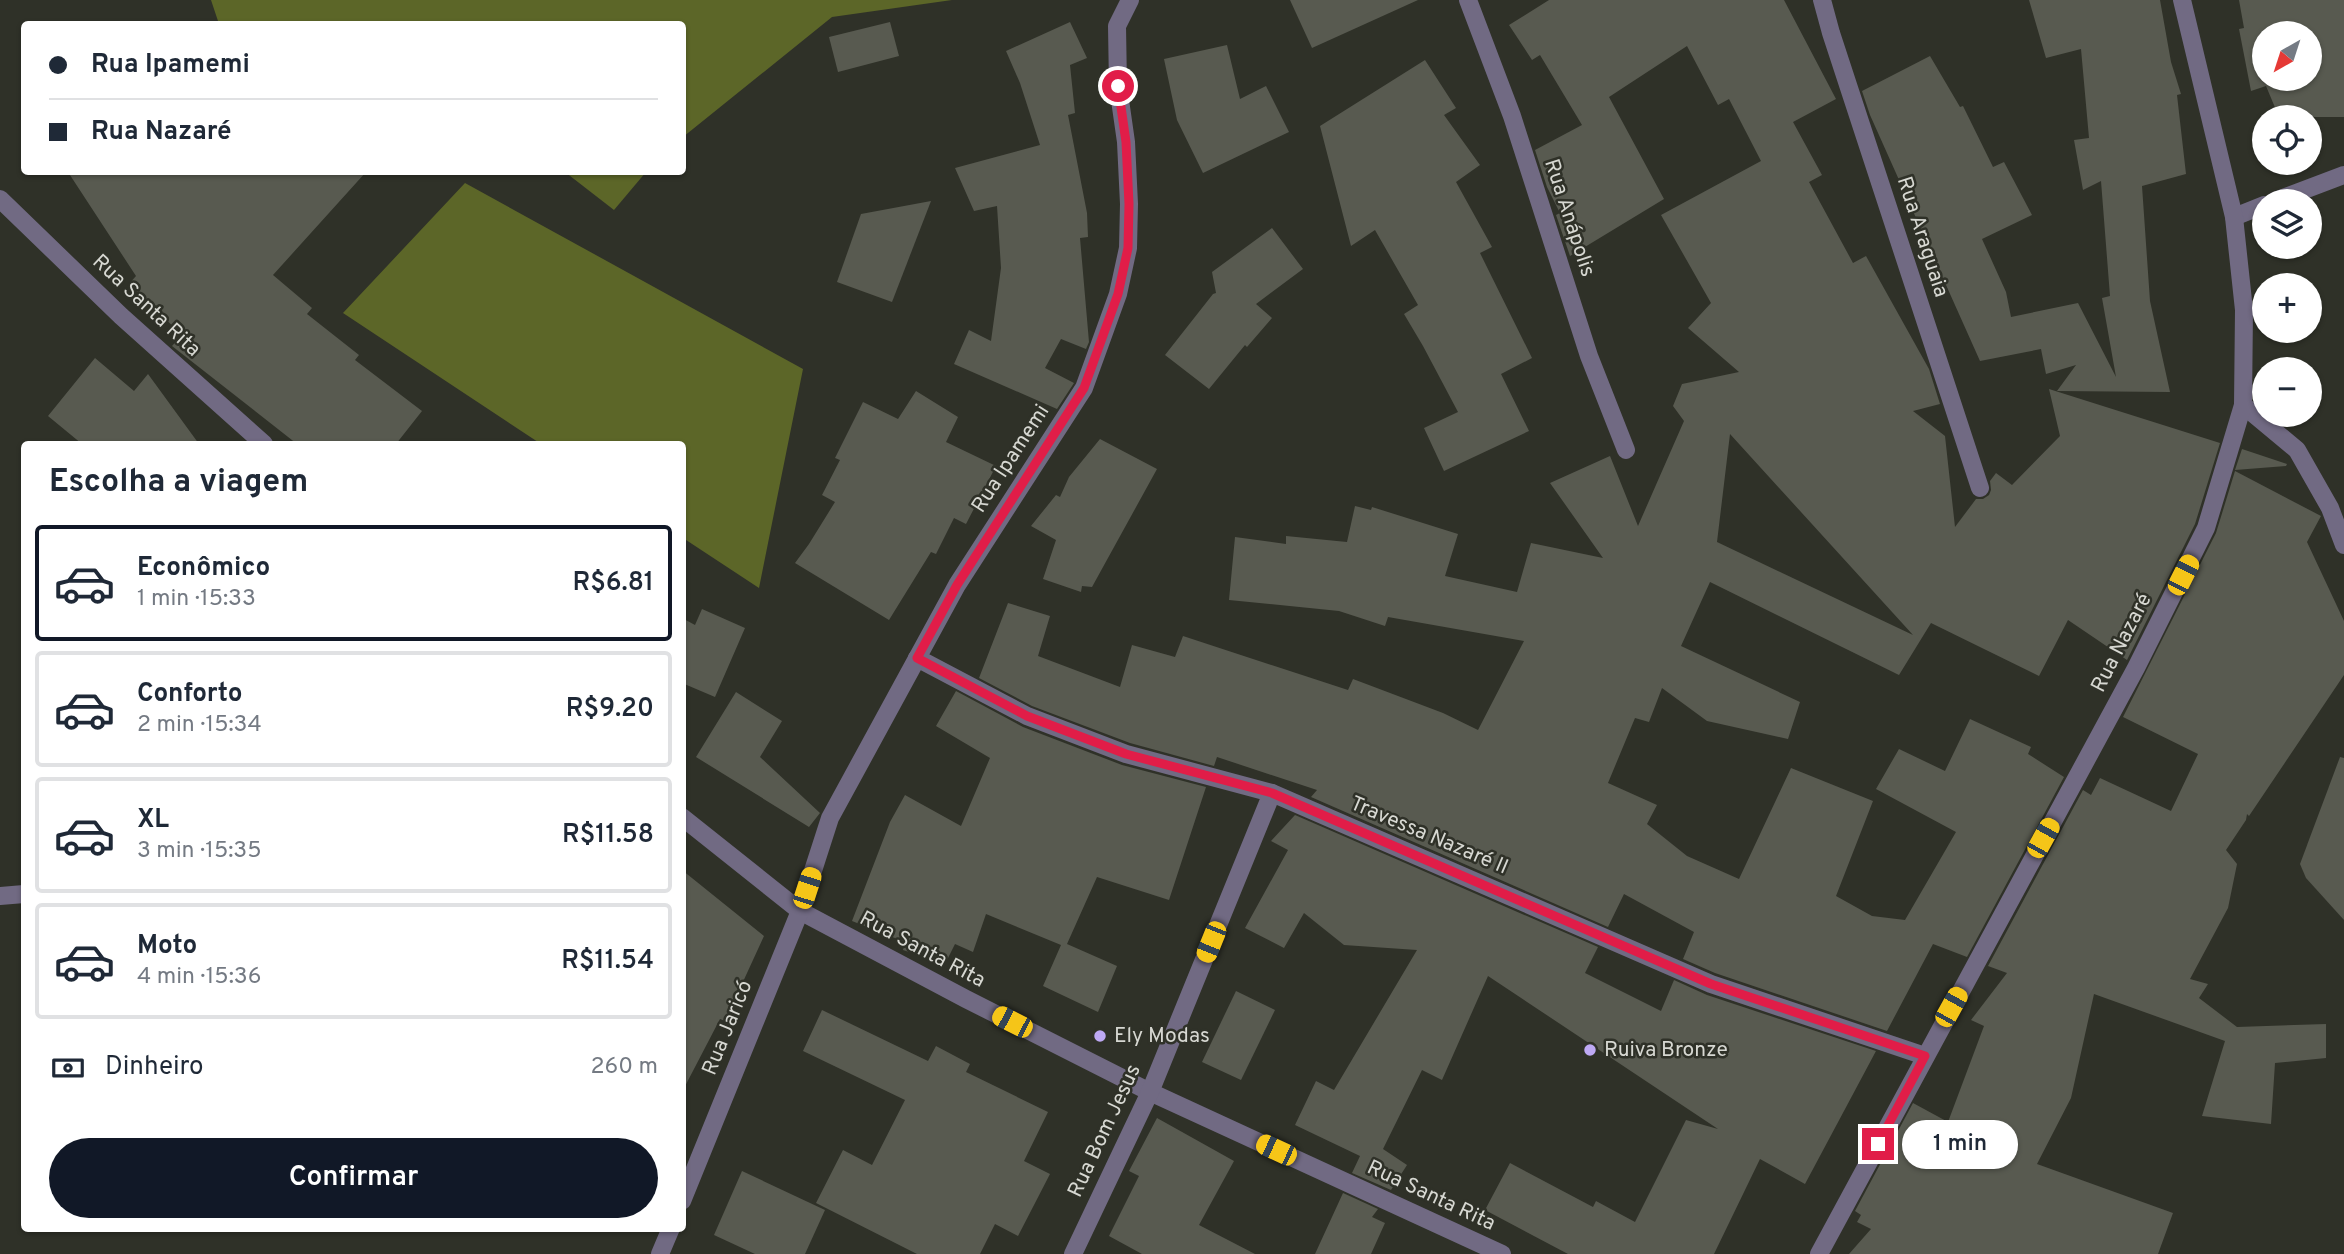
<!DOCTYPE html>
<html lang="pt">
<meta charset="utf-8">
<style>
:root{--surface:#fff;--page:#f2f2f3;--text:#1f2937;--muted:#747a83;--line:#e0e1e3;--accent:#111827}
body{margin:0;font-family:Overpass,sans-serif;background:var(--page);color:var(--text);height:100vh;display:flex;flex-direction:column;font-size:26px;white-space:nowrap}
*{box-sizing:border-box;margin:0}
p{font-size:23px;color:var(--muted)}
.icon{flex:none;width:38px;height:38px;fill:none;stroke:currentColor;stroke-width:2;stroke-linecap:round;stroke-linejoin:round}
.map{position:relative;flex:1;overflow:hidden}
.drawer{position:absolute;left:21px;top:441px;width:665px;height:791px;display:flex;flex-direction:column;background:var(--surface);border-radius:7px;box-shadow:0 2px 5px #0004}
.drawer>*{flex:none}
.top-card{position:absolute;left:21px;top:21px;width:665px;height:154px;border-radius:7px;box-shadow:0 2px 5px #0004;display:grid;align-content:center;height:154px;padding:0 28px;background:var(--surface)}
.needle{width:46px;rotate:219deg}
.buttons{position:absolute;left:2252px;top:21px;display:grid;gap:14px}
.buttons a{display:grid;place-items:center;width:70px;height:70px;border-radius:50%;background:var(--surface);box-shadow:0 2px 5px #0004;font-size:35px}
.end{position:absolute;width:32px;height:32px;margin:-16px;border:9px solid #e11d48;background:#fff;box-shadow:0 0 0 4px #fff}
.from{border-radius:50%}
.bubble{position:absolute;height:49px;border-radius:24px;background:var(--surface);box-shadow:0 2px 5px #0004;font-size:23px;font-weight:600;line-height:49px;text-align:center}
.car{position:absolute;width:21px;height:42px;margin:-21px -10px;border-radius:9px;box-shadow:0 0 5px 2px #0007;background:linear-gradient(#f5c518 24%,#345 0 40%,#f5c518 0 76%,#345 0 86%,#f5c518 0)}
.top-card b{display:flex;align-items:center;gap:24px;height:66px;font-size:26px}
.top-card b+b{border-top:2px solid var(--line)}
.top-card i{width:18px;height:18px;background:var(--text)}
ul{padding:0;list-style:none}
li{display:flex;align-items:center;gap:21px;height:116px;margin:0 14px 10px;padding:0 14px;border:4px solid var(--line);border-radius:7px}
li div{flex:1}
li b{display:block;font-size:26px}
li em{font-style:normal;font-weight:600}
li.selected{border-color:var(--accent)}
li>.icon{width:63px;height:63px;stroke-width:1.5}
h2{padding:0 28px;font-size:32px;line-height:84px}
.pay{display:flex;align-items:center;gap:18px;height:77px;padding:0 28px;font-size:26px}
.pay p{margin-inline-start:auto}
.primary-button{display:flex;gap:14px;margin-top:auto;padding:14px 28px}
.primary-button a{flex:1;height:80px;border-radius:42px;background:var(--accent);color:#fff;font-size:28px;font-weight:600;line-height:80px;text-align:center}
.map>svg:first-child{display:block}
.forest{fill:#5c6628}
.building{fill:#585a50;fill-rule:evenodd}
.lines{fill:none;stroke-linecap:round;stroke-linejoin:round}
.minor{stroke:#716a83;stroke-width:18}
.route{stroke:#e11d48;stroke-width:9}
.poi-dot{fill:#bea9f4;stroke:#2f3128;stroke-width:2.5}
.labels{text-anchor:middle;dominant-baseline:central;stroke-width:5;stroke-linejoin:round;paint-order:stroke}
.street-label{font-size:21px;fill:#d7d8d2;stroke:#2f3128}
.poi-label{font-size:21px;fill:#d7d8d2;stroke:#2f3128;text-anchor:start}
</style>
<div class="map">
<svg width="2344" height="1254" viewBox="0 0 2344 1254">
<rect width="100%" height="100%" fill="#2f3128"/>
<g class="forest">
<polygon points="211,0 952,0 832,17 683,137 682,24 219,24"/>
<polygon points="565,172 646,172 614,210"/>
<polygon points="465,183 803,369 759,588 683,538 682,444 541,444 343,313"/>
</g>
<g class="building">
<polygon points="1290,0 1418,0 1312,48"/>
<path d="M1549,0H1784L1836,99L1793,122L1822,175L1809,182L1853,263L1866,256L1929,369L1940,404L1913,411L1945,436L1955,527L1976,499H1983L1989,495L1991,490L1990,481L1996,473L2012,485L2060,436L2049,389L2220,443L2195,524L2127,660L2068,620L2039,676L1931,623L1899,675L1710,582L1681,646L1800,702L1788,739L1707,721L1662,688L1649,722L1635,718L1608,783L1657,805L1647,824L1687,856L1739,879L1791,768L1873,801L1836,896L1872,916L1905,920L1956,832L1876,789L1899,749L1945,771L1970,719L2031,747L2028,754L2064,777L1967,957L1933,944L1887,1031L1715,973L1683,959L1694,932L1624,894L1608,927L1311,797L1317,790L1217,757L1214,766L1130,743L1032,706L979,678L1008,603L1050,616L1038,656L1120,687L1132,645L1175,657L1183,636L1348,690L1353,679L1443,713L1478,730L1524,641L1388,617L1385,626L1339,611L1229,600L1235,537L1286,544V536L1347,542L1355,506L1371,510L1372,507L1458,534L1445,576L1517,592L1531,543L1603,558L1550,483L1610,456L1638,526L1684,421L1673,406L1682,384L1739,372L1688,328L1711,303L1661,215L1761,161L1729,99L1718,105L1687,46L1609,97L1664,199L1570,256L1556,215L1560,213L1547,187L1535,150L1582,125L1540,55L1532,60L1509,25ZM1730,434L1913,635L1717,542Z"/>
<polygon points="2029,0 2160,0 2171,62 2181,94 2177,95 2186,174 2142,186 2150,301 2170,392 2057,391 2076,365 2046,374 2041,349 1980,361 1870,115 1862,91 1930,56 1960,107 1963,106 1993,167 2004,162 2032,215 1982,239 2006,292 2011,317 2078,303 2116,377 2102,298 2110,296 2101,181 2083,190 2074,140 2089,138 2081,49 2046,58"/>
<path d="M2239,0H2344V117H2279L2266,86L2251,91L2239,29L2244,28ZM2264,33H2310V79H2264Z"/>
<polygon points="890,22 899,56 838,72 829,37"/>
<polygon points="1070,22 1087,58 1070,65 1075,113 1068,115 1087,213 1088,237 1080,238 1089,342 1086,349 1061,339 1045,368 1074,383 1057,409 954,364 969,330 991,341 1001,268 997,206 974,211 955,168 1040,145 1020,83 1006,51"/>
<polygon points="1227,45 1240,99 1266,86 1289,132 1203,173 1177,120 1164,59"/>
<polygon points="1425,60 1456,108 1444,115 1480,165 1456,182 1492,247 1480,253 1532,358 1501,374 1529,431 1444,471 1424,428 1458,412 1423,346 1404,314 1418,305 1375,230 1351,246 1320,126"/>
<polygon points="68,172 366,172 273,275 312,308 307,314 359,355 355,360 422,411 396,444 297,444 172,346 182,335 129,284 136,276"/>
<polygon points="931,201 892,302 837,282 861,214"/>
<polygon points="1272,228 1303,269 1256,304 1272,318 1247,347 1245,345 1209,389 1165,355 1213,294 1216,293 1212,272"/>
<polygon points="95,358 134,391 148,374 199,444 82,444 48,416"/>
<polygon points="916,391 958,417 946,442 996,466 966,524 954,518 936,554 931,552 889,620 795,563 809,544 835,502 822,495 840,460 835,458 863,402 898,419"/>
<polygon points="1100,439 1157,469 1092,587 1082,586 1081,592 1043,579 1056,540 1031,526 1056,495 1060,497 1069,477"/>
<polygon points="2242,449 2287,464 2286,466 2235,470"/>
<polygon points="2235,471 2321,516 2307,542 2344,621 2344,675 2249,816 2247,814 2246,820 2226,850 2237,864 2228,908 2190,979 2208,984 2199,998 2237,1027 2326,1024 2326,1058 2275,1063 2271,1124 2202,1116 2225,1041 2094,994 2071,1098 2037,1164 2173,1213 2158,1254 1849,1254 1871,1229 1857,1222 1861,1215 1855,1211 1913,1103 1948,1122 1984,1026 1971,1020 2007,973 1988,966 2083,790 2091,795 2100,778 2171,811 2198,754 2123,717 2216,533"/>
<polygon points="702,609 745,628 715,697 682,683 682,618 695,625"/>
<polygon points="956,691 1023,727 1122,765 1206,787 1169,900 1097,877 1067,944 1117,966 1098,1012 1043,986 1061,945 986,914 973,952 955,944 945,964 903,950 905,942 852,921 890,822 905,795 961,826 990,758 936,726"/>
<polygon points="736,692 782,721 760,757 820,813 809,827 696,757"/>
<polygon points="2340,757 2344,758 2344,920 2306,878 2300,864"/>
<polygon points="1295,815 1598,947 1585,973 1661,1011 1674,980 1707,995 1876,1051 1805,1184 1760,1159 1714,1254 1568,1254 1485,1210 1510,1163 1593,1207 1596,1201 1635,1222 1686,1120 1718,1129 1488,976 1442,1080 1422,1070 1383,1149 1407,1165 1391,1190 1352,1173 1360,1156 1295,1125 1316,1081 1334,1090 1417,950 1344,945 1304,913 1284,948 1245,928 1288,850 1271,841"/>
<polygon points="682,870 764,936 725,1021 720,1019 682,1092"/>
<polygon points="1236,991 1275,1010 1241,1080 1202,1062"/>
<polygon points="822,1010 928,1061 936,1046 970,1064 966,1072 1048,1112 1024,1161 1050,1174 1018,1236 995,1224 980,1254 917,1254 816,1203 843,1150 872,1165 905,1100 803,1051"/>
<polygon points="1157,1118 1234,1161 1199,1225 1255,1254 1142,1254 1109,1236 1139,1176 1129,1171"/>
<polygon points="742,1171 825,1210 805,1254 755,1254 714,1235"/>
<polygon points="1343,1193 1378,1209 1372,1217 1385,1223 1371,1254 1315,1254"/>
</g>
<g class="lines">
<g class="minor">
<polyline points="1468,0 1512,116 1589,356 1626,450"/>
<polyline points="1822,0 1831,33 1980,488"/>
<polyline points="0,199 121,316 264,444"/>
<polyline points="2275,201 2344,175"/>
<polyline points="2234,217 2264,205"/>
<polyline points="2243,405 2297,450 2330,508 2344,545"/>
<polyline points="917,658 1027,716 1126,754 1272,793 1711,984 1925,1056"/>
<polyline points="682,817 800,911 966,999 1150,1092 1502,1254"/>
<polyline points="0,896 24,894"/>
<polyline points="682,1201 800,911 830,818 957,585 1084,388 1118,294 1128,248 1129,204 1126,142 1118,86 1117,26 1130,0"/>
<polyline points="660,1254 671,1228"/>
<polyline points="1073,1254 1150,1092 1272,793"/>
<polyline points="1819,1254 2136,668 2206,528 2243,405 2244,310 2234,217 2182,0"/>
</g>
</g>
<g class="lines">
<polyline class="route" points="1118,86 1126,142 1129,204 1128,248 1118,294 1084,388 957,585 917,658 1027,716 1126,754 1272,793 1711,984 1925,1056 1878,1144"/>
</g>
<g class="poi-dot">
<circle cx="1100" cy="1036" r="7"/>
<circle cx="1590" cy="1050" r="7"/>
</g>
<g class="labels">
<g class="street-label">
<text transform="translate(1569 218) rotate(72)">Rua Anápolis</text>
<text transform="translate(1922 237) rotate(72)">Rua Araguaia</text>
<text transform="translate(146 306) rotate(43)">Rua Santa Rita</text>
<text transform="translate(1011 459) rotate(-57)">Rua Ipamemi</text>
<text transform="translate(2122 643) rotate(-63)">Rua Nazaré</text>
<text transform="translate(1429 836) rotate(23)">Travessa Nazaré II</text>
<text transform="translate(922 950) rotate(28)">Rua Santa Rita</text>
<text transform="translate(728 1028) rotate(-68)">Rua Jaricó</text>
<text transform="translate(1105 1131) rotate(-65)">Rua Bom Jesus</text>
<text transform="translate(1431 1196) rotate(25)">Rua Santa Rita</text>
</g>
<g class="poi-label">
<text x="1114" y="1036">Ely Modas</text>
<text x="1604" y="1050">Ruiva Bronze</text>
</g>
</g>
</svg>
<div class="buttons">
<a><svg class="needle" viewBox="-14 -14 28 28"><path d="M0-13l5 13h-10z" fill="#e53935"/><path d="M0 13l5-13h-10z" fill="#747a83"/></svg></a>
<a><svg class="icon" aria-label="locate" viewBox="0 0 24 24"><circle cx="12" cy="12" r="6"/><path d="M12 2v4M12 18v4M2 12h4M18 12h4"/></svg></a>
<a><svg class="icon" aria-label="layers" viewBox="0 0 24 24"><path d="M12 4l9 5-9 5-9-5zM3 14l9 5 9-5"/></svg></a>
<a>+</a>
<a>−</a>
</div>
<i class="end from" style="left:1118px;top:86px"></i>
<i class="end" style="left:1878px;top:1144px"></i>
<div class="bubble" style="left:1902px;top:1120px;width:116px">1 min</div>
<i class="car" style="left:2183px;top:575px;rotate:27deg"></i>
<i class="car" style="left:2043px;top:838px;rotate:29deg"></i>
<i class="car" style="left:807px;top:888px;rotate:18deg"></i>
<i class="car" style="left:1211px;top:942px;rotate:202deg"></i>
<i class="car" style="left:1951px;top:1007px;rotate:29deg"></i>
<i class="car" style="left:1012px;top:1022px;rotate:297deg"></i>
<i class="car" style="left:1276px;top:1150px;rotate:295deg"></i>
<div class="top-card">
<b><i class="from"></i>Rua Ipamemi</b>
<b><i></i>Rua Nazaré</b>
</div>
<section class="drawer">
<h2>Escolha a viagem</h2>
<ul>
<li class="selected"><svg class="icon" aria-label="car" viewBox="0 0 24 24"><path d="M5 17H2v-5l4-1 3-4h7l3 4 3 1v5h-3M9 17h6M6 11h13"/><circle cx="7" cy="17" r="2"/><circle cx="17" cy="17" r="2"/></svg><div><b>Econômico</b><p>1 min · 15:33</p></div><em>R$6.81</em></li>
<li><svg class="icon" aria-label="car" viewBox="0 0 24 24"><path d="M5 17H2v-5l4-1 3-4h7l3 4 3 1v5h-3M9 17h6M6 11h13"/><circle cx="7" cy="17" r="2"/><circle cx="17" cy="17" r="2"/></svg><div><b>Conforto</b><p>2 min · 15:34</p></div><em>R$9.20</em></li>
<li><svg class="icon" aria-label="car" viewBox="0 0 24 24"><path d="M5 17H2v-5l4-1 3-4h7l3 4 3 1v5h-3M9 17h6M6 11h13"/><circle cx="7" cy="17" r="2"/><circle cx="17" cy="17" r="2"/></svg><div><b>XL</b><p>3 min · 15:35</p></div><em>R$11.58</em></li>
<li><svg class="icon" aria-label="car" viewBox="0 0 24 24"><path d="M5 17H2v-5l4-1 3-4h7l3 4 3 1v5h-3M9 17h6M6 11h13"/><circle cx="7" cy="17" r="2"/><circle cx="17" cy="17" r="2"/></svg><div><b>Moto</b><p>4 min · 15:36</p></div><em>R$11.54</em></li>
</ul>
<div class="pay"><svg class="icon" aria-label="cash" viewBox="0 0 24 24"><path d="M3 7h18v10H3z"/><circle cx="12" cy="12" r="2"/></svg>Dinheiro<p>260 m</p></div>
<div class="primary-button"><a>Confirmar</a></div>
</section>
</div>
